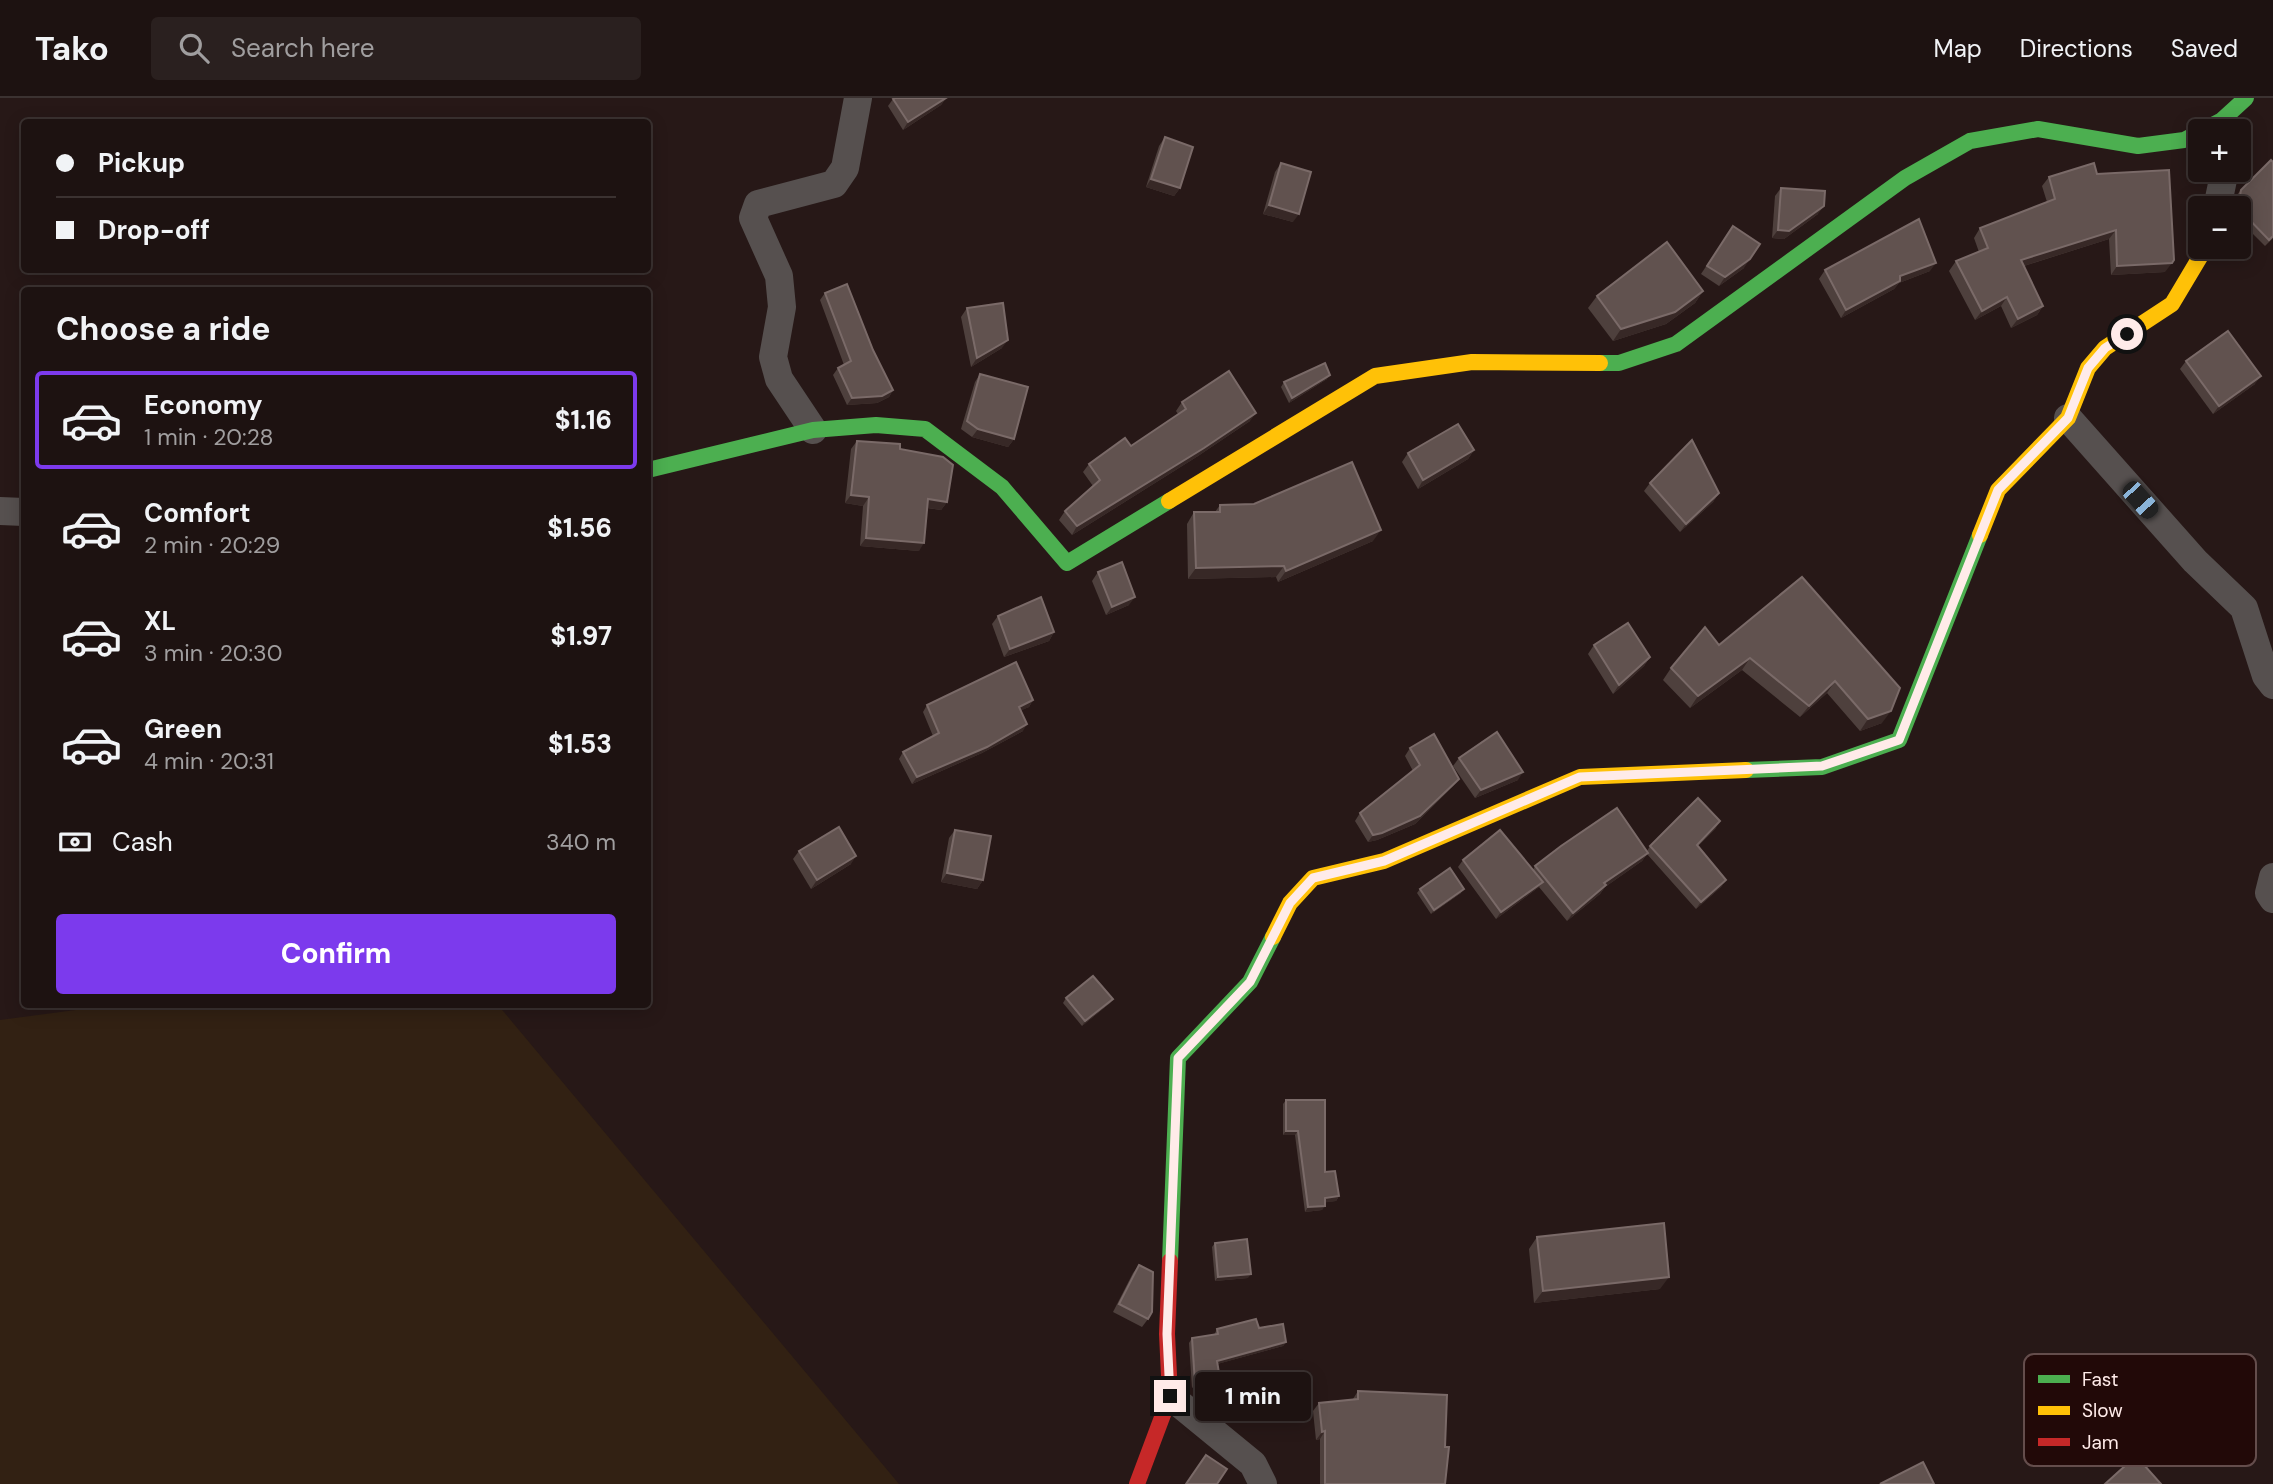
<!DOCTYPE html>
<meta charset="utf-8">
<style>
:root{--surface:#1d1211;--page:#2a201f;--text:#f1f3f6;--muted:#a09e9f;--line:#3b3231;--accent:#7c3aed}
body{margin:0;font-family:"DM Sans",sans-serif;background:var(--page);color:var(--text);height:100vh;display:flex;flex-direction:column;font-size:26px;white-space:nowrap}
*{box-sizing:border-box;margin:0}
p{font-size:23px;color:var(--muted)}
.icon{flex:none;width:38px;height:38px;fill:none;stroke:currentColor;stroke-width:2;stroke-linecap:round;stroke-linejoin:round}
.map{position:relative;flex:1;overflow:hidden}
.panel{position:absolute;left:21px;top:189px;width:630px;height:721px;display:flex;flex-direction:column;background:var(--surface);border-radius:7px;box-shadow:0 4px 18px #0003,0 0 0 2px var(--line)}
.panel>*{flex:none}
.top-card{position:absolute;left:21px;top:21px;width:630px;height:154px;border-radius:7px;box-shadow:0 4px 18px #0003,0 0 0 2px var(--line);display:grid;align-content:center;height:154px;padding:0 35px;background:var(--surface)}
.controls{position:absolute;left:2188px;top:21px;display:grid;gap:14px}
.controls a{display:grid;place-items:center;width:63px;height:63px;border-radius:7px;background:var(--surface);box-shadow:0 4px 18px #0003,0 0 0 2px var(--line);font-size:35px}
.end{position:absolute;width:32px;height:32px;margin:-16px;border:9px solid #ffebe9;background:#111;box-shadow:0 0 0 4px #111}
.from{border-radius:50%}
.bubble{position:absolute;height:49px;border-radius:7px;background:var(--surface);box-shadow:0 4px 18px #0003,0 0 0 2px var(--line);font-size:23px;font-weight:800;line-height:49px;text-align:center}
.car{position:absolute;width:21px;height:42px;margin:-21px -10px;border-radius:9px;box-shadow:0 0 5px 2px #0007;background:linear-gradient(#222 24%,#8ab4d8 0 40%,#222 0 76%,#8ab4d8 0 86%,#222 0)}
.top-card b{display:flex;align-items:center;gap:24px;height:66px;font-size:26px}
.top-card b+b{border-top:2px solid var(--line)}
.top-card i{width:18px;height:18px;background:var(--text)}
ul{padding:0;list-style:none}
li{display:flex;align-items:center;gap:21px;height:98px;margin:0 14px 10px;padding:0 21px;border:4px solid transparent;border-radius:7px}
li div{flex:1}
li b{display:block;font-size:26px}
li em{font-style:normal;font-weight:800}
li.selected{border-color:var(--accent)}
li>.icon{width:63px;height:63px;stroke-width:1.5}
h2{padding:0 35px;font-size:32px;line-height:84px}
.pay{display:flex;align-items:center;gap:18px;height:77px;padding:0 35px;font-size:26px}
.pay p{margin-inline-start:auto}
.primary-button{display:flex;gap:14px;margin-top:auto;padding:14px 35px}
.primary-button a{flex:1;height:80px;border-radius:7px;background:var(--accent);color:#fff;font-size:28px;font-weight:800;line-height:80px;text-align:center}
header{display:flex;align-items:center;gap:42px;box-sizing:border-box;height:98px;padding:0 35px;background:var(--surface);border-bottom:2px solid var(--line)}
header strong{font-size:33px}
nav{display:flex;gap:38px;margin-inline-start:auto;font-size:24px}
.search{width:490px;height:63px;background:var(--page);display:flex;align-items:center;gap:18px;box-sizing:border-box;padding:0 24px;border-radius:7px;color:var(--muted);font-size:26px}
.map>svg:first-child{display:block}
.green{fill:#322113}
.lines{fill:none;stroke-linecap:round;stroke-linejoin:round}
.street{stroke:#56504f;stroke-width:28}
.fast{stroke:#4caf50;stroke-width:16}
.slow{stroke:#ffc107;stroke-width:16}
.jam{stroke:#c62828;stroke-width:16}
.wall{fill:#4e403d}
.shaded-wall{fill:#372826}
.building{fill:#61524f;stroke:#7a6a68;stroke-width:2}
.route{stroke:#ffebe9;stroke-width:9}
.key{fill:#220908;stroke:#644d4c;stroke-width:2}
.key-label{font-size:19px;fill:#ffebe9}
</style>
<header>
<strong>Tako</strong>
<div class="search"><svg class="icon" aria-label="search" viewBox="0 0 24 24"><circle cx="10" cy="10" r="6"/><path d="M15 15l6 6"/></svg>Search here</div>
<nav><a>Map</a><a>Directions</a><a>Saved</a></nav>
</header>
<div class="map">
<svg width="2273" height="1386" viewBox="0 0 2273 1386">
<rect width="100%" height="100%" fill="#271817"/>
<polygon class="green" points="121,906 498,907 899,1386 0,1386 0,922"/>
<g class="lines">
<g class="street">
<polyline points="2217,110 2225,72"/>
<polyline points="2068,320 2195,463 2244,510 2266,578 2273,587"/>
<polyline points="813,332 779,281 773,259 782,209 779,178 753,120 758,106 834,86 845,70 858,0"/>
<polyline points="0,413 24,414"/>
<polyline points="2273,779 2269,795 2273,801"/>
<polyline points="1170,1298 1253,1366 1263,1386"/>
</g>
<g class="fast">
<polyline points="1600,265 1619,265 1676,246 1905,80 1970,43 2038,31 2138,48 2184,42 2222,22 2246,0"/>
<polyline points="648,372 813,332 876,327 925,331 1002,389 1067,465 1169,403"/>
<polyline points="1746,672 1822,669 1899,642 1980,437"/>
<polyline points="1170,1163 1178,960 1250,884 1273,839"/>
</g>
<g class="slow">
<polyline points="1169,403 1375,278 1472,264 1600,265"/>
<polyline points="1980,437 1998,392 2068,320 2088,270 2105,250 2172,206 2206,149"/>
<polyline points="1273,839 1290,805 1313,780 1384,763 1580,679 1746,672"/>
</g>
<polyline class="jam" points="1137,1386 1170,1298 1167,1236 1170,1163"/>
</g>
<g class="wall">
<polygon points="946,0 941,7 903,32 888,8 893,1"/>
<polygon points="1165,39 1180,90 1174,98 1146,89 1159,48"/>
<polygon points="2273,64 2273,140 2265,148 2238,121 2238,110 2234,110 2236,98 2241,92"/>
<polygon points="1281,65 1293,124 1263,116 1275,74"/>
<polygon points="2097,76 2165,174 2111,177 2109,141 2024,168 2043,208 2037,217 2011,230 2001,208 1975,222 1949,173 1956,163 1979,154 1974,140 1980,130 2047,104 2042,88 2049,79"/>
<polygon points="1781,90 1818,116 1784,141 1772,140 1775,98"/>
<polygon points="1733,128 1744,170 1719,188 1701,176"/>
<polygon points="1825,172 1930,173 1899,185 1894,191 1841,220 1819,181"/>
<polygon points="1703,193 1695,205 1666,226 1613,243 1588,210 1597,198"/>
<polygon points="825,195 873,252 893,292 889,299 877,305 847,307 833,277 838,270 844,267 820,202"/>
<polygon points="967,210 1002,250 971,269 961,219"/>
<polygon points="2186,263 2255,286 2213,316 2180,271"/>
<polygon points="980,276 1014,341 1008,349 972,339 961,331 975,284"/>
<polygon points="1327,281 1289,305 1281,289 1284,284"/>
<polygon points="1182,304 1250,323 1198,358 1072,437 1059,422 1065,413 1093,388 1083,374 1089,366 1131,348 1178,316 1176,313"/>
<polygon points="857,343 900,351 947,404 941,412 927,410 919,453 860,448 863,408 845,405 851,351"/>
<polygon points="1474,352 1468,361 1418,391 1402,364 1408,355"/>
<polygon points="1650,385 1719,395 1713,404 1680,434 1644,393"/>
<polygon points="1220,407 1373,443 1278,484 1276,479 1188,481 1187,426 1194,414 1215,414"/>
<polygon points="1098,474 1129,507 1106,517 1092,483"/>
<polygon points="1802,479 1882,625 1860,633 1827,595 1800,619 1742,572 1690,610 1663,582 1671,570 1719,547"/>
<polygon points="998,518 1054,534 1049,543 1004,559 992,526"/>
<polygon points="1594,547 1650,559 1644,568 1613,596 1588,556"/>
<polygon points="1033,602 1029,609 1021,612 1023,633 982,655 912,686 899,661 903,654 933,638 923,614 927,607"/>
<polygon points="1410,650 1459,681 1453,688 1415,726 1377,742 1368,744 1355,723 1360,715 1413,673 1405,658"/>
<polygon points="1459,660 1518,682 1475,700 1453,668"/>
<polygon points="1716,730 1698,748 1726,782 1721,789 1696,811 1647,756 1642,763 1605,789 1600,796 1567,823 1539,789 1496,821 1458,769 1463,762 1533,772 1535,768 1647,753 1650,748"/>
<polygon points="955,732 983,782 977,791 941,784 949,740"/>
<polygon points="799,753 851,766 811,791 793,761"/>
<polygon points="1420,791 1461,795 1431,816 1417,795"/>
<polygon points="1066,900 1113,901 1110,905 1082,928 1063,905"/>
<polygon points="1286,1002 1339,1098 1336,1103 1325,1104 1322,1112 1305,1114 1295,1037 1283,1037 1283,1006"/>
<polygon points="1537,1139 1660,1191 1534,1205 1529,1151"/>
<polygon points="1215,1145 1248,1180 1215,1183 1212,1149"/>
<polygon points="1139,1167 1148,1221 1142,1229 1113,1214 1133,1175"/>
<polygon points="1259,1230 1286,1244 1283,1248 1217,1266 1217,1285 1192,1290 1189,1245 1192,1240 1214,1237 1217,1231"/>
<polygon points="1358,1293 1445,1349 1445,1386 1320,1386 1320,1341 1316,1342 1313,1313 1319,1305 1353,1301"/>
</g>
<g class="shaded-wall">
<polygon points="946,0 941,7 903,32 908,24"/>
<polygon points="1151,81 1180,90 1174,98 1146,89"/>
<polygon points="1269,107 1299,116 1293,124 1263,116"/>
<polygon points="1824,108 1818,116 1784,141 1772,140 1778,132"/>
<polygon points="2116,132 2109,141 2014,171 2021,162"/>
<polygon points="1750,161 1744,170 1719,188 1725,179"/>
<polygon points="1936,165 1930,173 1899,185 1894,191 1841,220 1846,212 1900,178"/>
<polygon points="2172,165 2165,174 2111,177 2117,168"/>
<polygon points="1703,193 1695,205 1666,226 1613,243 1621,231"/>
<polygon points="2007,199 2001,208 1975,222 1982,213"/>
<polygon points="2043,208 2037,217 2011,230 2018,221"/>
<polygon points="1008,242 1002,250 971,269 977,260"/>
<polygon points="1330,277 1327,281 1289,305 1292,300"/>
<polygon points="2261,278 2255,286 2213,316 2219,308"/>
<polygon points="893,292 889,299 877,305 847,307 852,300"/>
<polygon points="1256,315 1250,323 1198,358 1072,437 1077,428"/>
<polygon points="978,331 1014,341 1008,349 972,339"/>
<polygon points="1474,352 1468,361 1418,391 1423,382"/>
<polygon points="1719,395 1713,404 1680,434 1686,426"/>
<polygon points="851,397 869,399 863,408 845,405"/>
<polygon points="928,401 947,404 941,412 922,409"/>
<polygon points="1381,432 1373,443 1278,484 1286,473"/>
<polygon points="866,440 924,445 919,453 860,448"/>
<polygon points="1284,468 1276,479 1188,481 1196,470"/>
<polygon points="1135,499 1129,507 1106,517 1112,509"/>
<polygon points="1054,534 1049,543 1004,559 1010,551"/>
<polygon points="1650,559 1644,568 1613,596 1619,587"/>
<polygon points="1750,560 1742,572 1690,610 1698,598"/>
<polygon points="1835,583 1827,595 1800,619 1809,608"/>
<polygon points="1033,602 1029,609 1014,616 1019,609"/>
<polygon points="1891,613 1882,625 1860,633 1868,621"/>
<polygon points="1027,626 1023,633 982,655 912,686 917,679"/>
<polygon points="1523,674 1518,682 1475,700 1481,692"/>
<polygon points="1459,681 1453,688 1415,726 1377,742 1368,744 1373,737"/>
<polygon points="1720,723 1716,730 1692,754 1697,747"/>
<polygon points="1648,755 1642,763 1605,789 1600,796 1567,823 1573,815 1604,785"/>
<polygon points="856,758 851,766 811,791 817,782"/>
<polygon points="947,775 983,782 977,791 941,784"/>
<polygon points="1726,782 1721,789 1696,811 1701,804"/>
<polygon points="1543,784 1538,790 1496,821 1501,814"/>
<polygon points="1464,791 1461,795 1431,816 1434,812"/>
<polygon points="1113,901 1110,905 1082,928 1085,923"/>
<polygon points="1286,1033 1298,1033 1295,1037 1283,1037"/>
<polygon points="1339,1098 1336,1103 1322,1105 1325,1100"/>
<polygon points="1325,1108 1322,1112 1305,1114 1308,1109"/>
<polygon points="1251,1176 1248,1180 1215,1183 1218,1179"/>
<polygon points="1669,1179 1660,1191 1534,1205 1543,1193"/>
<polygon points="1286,1244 1283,1248 1214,1267 1217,1263"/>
<polygon points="1220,1281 1217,1285 1192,1290 1195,1285"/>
<polygon points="1325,1333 1320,1341 1316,1342 1322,1334"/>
</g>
<g class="building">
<polygon points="895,0 946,0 908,24 893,1"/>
<polygon points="1165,39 1193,49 1180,90 1151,81"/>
<polygon points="2271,62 2273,64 2273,138 2269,142 2241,113 2244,109 2239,103 2241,92"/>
<polygon points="1281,65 1311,74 1299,116 1269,107"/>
<polygon points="2094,65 2097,76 2169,72 2174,162 2172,165 2117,168 2116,132 2021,162 2043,208 2018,221 2007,199 1982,213 1956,163 1988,150 1980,130 2055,101 2049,79"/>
<polygon points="1781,90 1825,93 1824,108 1789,133 1778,132"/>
<polygon points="1919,121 1936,165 1900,178 1900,183 1846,212 1825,172"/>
<polygon points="1733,128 1760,146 1750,161 1725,179 1707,168"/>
<polygon points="1667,144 1703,193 1675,214 1621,231 1597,198"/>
<polygon points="847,186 873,252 893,292 882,298 852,300 838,270 851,263 825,195"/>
<polygon points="1003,205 1008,242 977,260 967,210"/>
<polygon points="2228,233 2261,278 2219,308 2186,263"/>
<polygon points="1325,265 1330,277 1292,300 1284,284"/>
<polygon points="1229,273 1256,315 1204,350 1077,428 1065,413 1100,382 1089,366 1125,340 1131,348 1186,311 1182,304"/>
<polygon points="980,276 1028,289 1014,341 978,331 967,323"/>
<polygon points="1458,326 1474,352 1423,382 1408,355"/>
<polygon points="1692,342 1719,395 1686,426 1650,385"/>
<polygon points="857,343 900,346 900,351 943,359 953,367 947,404 928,401 924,445 866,440 869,399 851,397"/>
<polygon points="1352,364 1381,432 1286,473 1284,468 1196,470 1194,414 1220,414 1220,407 1254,406"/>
<polygon points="1122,464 1135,499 1112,509 1098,474"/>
<polygon points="1802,479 1900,590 1891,613 1868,621 1835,583 1809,608 1750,560 1698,598 1671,570 1705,529 1719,547"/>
<polygon points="1041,499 1054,534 1010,551 998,518"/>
<polygon points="1628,525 1650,559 1619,587 1594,547"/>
<polygon points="1016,564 1033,602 1019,609 1027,626 987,649 917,679 903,654 939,635 927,607"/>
<polygon points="1497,634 1523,674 1481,692 1459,660"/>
<polygon points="1434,636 1459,681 1420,718 1382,735 1373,737 1360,715 1420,667 1410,650"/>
<polygon points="1698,700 1720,723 1697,747 1726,782 1701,804 1650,748"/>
<polygon points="1617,710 1648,755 1604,785 1606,787 1573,815 1535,768 1561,748"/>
<polygon points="839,729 856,758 817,782 799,753"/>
<polygon points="955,732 991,738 983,782 947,775"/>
<polygon points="1500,732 1543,784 1501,814 1463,762"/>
<polygon points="1450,770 1464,791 1434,812 1420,791"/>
<polygon points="1093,878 1113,901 1085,923 1066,900"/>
<polygon points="1286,1002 1325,1002 1325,1074 1335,1073 1339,1098 1325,1100 1325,1108 1308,1109 1298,1033 1286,1033"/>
<polygon points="1664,1125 1669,1179 1543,1193 1537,1139"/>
<polygon points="1247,1141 1251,1176 1218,1179 1215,1145"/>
<polygon points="1139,1167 1153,1174 1152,1214 1148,1221 1119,1206"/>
<polygon points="1256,1221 1259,1230 1283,1226 1286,1244 1217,1263 1220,1281 1195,1285 1192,1240 1218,1236 1217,1231"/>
<polygon points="1358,1293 1447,1297 1445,1349 1449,1349 1445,1386 1325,1386 1325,1333 1322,1334 1319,1305 1358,1301"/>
<polygon points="1206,1357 1227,1371 1217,1386 1186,1386"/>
<polygon points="2136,1358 2161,1386 2105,1386"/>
<polygon points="1923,1364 1934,1386 1880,1386"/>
</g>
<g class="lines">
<polyline class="route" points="1170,1298 1167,1236 1178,960 1250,884 1290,805 1313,780 1384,763 1580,679 1822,668 1899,642 1998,392 2068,320 2088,270 2105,250 2127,236"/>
</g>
<rect x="2024" y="1256" width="232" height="112" rx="10" class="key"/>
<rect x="2038" y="1277" width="32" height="8" fill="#4caf50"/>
<rect x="2038" y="1308" width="32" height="9" fill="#ffc107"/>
<rect x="2038" y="1340" width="32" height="8" fill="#c62828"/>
<g class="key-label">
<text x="2082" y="1288">Fast</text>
<text x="2082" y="1319">Slow</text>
<text x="2082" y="1351">Jam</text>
</g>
</svg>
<div class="controls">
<a>+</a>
<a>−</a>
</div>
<i class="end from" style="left:2127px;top:236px"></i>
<i class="end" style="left:1170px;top:1298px"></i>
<div class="bubble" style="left:1195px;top:1274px;width:116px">1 min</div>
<i class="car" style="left:2140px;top:402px;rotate:138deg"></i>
<div class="top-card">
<b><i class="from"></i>Pickup</b>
<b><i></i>Drop-off</b>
</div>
<section class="panel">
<h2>Choose a ride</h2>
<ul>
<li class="selected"><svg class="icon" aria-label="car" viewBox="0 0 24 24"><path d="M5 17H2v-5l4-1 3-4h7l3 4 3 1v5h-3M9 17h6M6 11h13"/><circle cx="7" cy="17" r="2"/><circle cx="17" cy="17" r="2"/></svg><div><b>Economy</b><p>1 min · 20:28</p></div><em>$1.16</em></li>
<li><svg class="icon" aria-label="car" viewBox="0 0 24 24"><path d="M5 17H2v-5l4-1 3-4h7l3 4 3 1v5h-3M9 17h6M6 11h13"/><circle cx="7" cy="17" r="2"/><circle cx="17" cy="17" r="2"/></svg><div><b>Comfort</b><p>2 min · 20:29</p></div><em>$1.56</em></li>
<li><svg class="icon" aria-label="car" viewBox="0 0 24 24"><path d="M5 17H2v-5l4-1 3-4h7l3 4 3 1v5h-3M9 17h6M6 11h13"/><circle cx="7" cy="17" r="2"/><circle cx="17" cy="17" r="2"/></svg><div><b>XL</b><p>3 min · 20:30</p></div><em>$1.97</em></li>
<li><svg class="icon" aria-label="car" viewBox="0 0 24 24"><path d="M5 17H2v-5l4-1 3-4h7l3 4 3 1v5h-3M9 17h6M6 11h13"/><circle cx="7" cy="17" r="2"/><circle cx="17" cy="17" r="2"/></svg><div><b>Green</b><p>4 min · 20:31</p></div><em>$1.53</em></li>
</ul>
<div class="pay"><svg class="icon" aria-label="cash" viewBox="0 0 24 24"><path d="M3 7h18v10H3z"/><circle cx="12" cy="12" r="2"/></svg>Cash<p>340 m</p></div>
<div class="primary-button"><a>Confirm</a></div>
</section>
</div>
